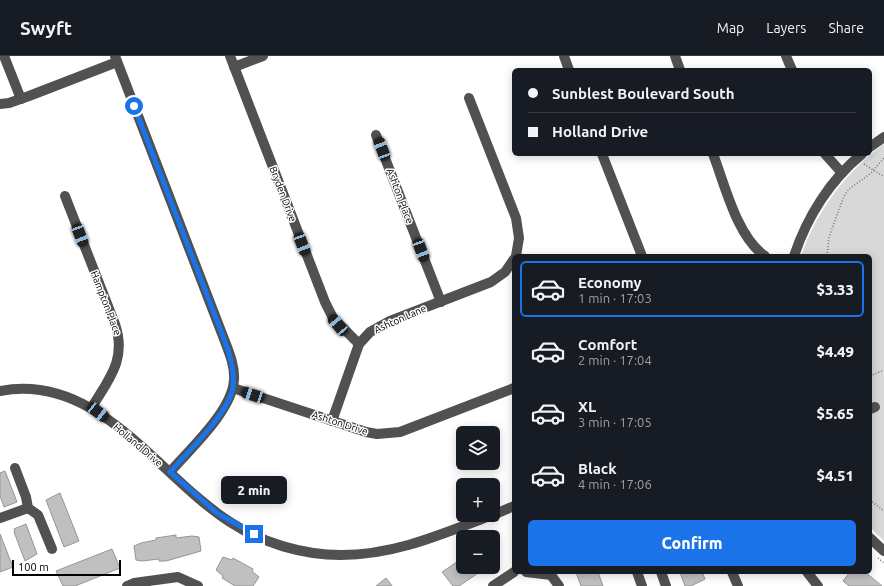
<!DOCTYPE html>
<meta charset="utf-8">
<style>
:root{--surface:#171b24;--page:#242831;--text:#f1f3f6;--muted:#9ea1a6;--line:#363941;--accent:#1a73e8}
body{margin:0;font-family:Ubuntu,sans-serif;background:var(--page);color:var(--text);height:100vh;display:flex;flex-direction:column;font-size:15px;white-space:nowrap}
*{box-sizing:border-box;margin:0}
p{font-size:13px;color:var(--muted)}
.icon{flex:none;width:22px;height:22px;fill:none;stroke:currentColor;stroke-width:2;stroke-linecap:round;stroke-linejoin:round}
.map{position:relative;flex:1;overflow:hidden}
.details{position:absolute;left:512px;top:198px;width:360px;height:320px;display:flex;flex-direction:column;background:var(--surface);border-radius:6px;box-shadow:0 2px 10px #0003}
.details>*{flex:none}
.top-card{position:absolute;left:512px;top:12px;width:360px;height:88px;border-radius:6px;box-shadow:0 2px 10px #0003;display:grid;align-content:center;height:88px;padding:0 16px;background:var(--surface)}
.buttons{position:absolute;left:456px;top:370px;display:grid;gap:8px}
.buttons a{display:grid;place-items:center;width:44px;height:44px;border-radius:6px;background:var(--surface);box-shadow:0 2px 10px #0003;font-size:20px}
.scale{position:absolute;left:12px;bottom:10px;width:109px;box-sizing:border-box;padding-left:4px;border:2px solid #000;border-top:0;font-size:11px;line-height:14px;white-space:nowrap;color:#000;-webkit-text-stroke:3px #fff;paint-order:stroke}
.end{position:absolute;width:18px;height:18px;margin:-9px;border:5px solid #1a73e8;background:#fff;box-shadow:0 0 0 2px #fff}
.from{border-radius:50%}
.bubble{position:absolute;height:28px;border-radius:6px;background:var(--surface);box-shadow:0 2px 10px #0003;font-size:13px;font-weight:800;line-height:28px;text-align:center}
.car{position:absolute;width:12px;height:24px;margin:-12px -6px;border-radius:5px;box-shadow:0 0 3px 1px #0007;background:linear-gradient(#222 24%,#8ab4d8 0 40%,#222 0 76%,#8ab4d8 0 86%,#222 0)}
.top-card b{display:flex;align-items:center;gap:14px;height:38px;font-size:15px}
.top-card b+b{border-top:1px solid var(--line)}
.top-card i{width:10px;height:10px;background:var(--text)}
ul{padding:7px 0 0;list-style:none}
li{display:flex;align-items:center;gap:12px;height:56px;margin:0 8px 6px;padding:0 8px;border:2px solid transparent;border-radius:6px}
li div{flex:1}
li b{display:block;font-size:15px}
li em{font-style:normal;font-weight:800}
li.active{border-color:var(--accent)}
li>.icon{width:36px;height:36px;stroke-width:1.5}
.cta{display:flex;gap:8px;margin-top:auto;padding:8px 16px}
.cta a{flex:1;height:46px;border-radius:6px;background:var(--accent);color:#fff;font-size:16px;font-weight:800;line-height:46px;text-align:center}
header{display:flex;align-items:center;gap:24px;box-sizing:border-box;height:56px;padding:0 20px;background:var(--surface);border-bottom:1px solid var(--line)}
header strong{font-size:19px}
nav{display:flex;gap:22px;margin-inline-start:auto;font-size:14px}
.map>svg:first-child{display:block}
.green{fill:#d8d8d8}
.building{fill:#c0c0c0;stroke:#959595}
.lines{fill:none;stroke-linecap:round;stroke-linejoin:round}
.path{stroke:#737373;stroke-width:1.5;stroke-dasharray:1 2;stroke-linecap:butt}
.minor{stroke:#515151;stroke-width:10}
.route{stroke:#1a73e8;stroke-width:5}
.labels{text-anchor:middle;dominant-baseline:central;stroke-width:3;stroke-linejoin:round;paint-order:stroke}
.street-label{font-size:10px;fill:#000;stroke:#fff}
</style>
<header>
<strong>Swyft</strong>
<nav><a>Map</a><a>Layers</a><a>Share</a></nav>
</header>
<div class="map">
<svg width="884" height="530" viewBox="0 0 884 530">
<rect width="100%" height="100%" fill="#fff"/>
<path class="green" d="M884,88V485L870,471V200H801C817,154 845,117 884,88Z"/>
<g class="building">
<polygon points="5,415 17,446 4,451 0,440 0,417"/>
<polygon points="60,437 79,485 64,491 46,444"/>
<polygon points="26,468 37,498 25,505 14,476 15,476 14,473"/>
<polygon points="0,478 13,511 0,516"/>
<polygon points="176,479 176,482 192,480 199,481 201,495 166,505 159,505 159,503 142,505 136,504 134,490 141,487 156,484 156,482"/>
<polygon points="112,493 120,512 75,530 63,530 56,515"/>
<polygon points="223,501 232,504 233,502 253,513 252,515 259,521 253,530 235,530 222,522 223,520 216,514"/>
<polygon points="463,502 463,511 487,511 459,530 453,530 442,516"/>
<polygon points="576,516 598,516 603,530 581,530"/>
<polygon points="680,516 702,516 705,523 691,530 685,530"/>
<polygon points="850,516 865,516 882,530 849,530 843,525"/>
<polygon points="386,522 392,530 376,530"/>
</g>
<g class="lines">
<g class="path">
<polyline points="864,108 884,121"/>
<polyline points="827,200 829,181 844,140 849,133 870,118 884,102"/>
<polyline points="870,320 884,314"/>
<polyline points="870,444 884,455"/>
<polyline points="878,502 884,507"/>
</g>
<g class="minor">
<polyline points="4,0 21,43"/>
<path d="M115,0L224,283C229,296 235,310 234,324C232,355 190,393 170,416"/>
<polyline points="230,0 325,246 333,262 359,288"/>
<polyline points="564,0 569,14"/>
<polyline points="675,0 680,14"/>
<polyline points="786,0 792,14"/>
<polyline points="234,11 263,0"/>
<polyline points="469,42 516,162 519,182 516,200"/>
<polyline points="0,48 9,47 29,40 117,6"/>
<polyline points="376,79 441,246"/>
<polyline points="870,91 884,81"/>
<polyline points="602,98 642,200"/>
<path d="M713,98C725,129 737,181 765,200"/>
<polyline points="825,98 842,117"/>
<path d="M65,140L115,268C127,303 109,323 92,351"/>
<path d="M794,200C807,161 830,124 862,98"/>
<polyline points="233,332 366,376 377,378 400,376 514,332"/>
<path d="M0,335C98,316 158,420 230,466C262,487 303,499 341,499C395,499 442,478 492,459"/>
<polyline points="870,353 875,351"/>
<polyline points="332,365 359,288 370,276 390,265 491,226 505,216 514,203"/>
<polyline points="15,412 26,441 28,452 38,459 52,493"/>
<polyline points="493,459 514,450"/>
<polyline points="0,462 28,452"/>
<polyline points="870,482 884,495"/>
<polyline points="526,516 551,519 559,530"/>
<polyline points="637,516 642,530"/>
<polyline points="661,516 666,530"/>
<polyline points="732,516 738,530"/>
<polyline points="807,516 818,530"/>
<polyline points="127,530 134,527 178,521 198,530"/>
<polyline points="493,530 514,516"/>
</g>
</g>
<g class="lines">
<path class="route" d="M134,50L224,283C230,298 235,314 233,331C229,357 188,396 170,416L217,457L254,478"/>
</g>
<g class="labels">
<g class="street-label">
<text transform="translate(283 138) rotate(69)">Bryden Drive</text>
<text transform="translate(400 140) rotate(69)">Ashton Place</text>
<text transform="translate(106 247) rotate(69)">Hampton Place</text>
<text transform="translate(400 263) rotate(-24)">Ashton Lane</text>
<text transform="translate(340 367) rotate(18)">Ashton Drive</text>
<text transform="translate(138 389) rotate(40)">Holland Drive</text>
</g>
</g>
</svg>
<div class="buttons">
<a><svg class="icon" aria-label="layers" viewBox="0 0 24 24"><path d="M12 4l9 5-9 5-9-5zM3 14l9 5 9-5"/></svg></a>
<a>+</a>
<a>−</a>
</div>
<div class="scale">100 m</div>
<i class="end from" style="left:134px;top:50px"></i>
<i class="end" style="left:254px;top:478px"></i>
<div class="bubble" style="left:221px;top:420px;width:66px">2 min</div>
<i class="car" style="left:382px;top:93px;rotate:339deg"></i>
<i class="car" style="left:80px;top:179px;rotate:159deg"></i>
<i class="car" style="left:302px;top:188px;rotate:159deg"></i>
<i class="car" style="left:421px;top:194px;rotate:159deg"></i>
<i class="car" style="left:338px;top:269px;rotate:320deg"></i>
<i class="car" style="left:253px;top:339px;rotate:288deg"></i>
<i class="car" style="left:98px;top:356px;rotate:128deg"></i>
<div class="top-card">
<b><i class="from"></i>Sunblest Boulevard South</b>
<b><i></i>Holland Drive</b>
</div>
<section class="details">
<ul>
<li class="active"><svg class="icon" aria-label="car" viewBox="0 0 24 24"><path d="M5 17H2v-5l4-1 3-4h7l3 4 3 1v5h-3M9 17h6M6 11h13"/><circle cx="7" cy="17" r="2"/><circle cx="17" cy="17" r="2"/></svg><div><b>Economy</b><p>1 min · 17:03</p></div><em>$3.33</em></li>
<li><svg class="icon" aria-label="car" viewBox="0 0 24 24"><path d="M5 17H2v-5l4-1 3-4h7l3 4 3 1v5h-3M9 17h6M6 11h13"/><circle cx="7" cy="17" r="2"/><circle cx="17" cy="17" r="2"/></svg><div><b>Comfort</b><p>2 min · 17:04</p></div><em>$4.49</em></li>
<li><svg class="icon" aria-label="car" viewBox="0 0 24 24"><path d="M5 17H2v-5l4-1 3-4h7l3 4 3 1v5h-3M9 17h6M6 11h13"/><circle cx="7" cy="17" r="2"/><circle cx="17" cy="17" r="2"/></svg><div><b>XL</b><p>3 min · 17:05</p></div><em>$5.65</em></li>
<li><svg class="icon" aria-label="car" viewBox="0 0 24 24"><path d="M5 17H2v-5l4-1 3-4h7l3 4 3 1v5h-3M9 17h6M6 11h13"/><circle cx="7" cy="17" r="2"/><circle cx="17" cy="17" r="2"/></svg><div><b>Black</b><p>4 min · 17:06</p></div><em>$4.51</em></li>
</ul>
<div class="cta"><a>Confirm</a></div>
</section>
</div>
